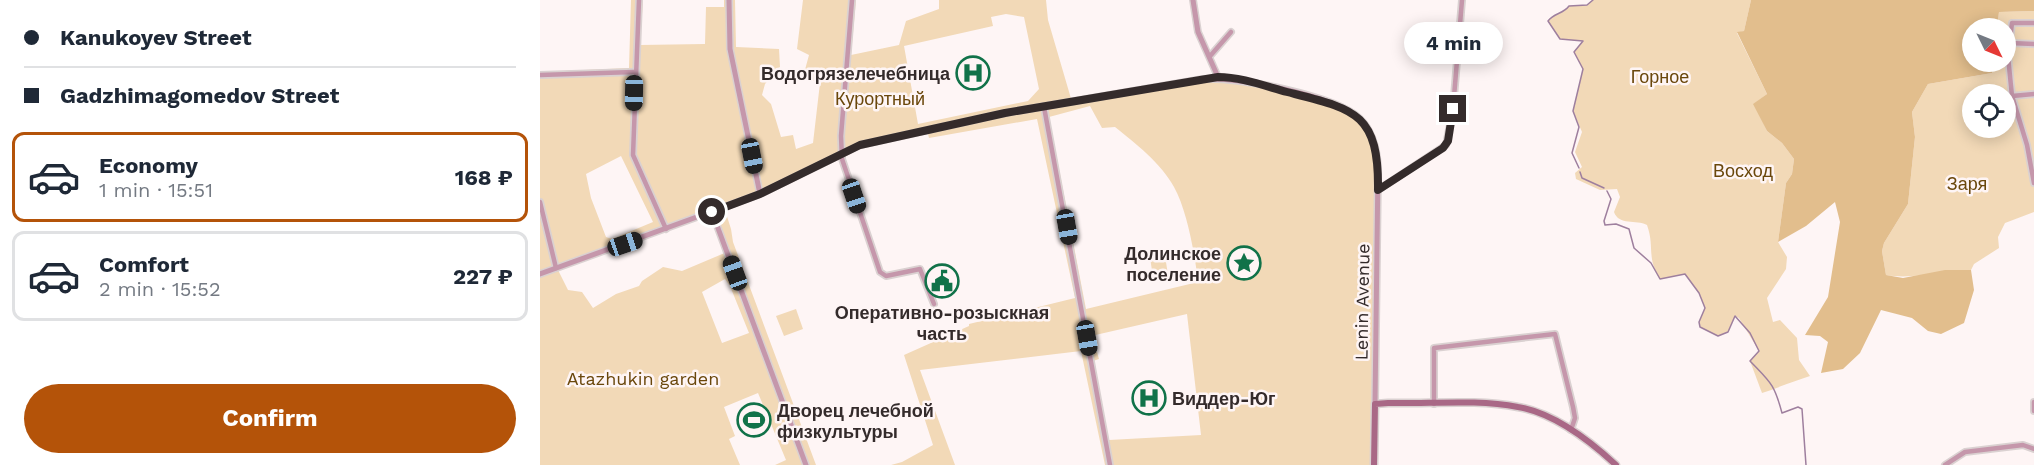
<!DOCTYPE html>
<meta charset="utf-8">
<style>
:root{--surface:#fff;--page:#f6f6f7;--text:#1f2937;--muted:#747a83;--line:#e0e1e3;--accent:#b45309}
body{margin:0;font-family:"Work Sans",sans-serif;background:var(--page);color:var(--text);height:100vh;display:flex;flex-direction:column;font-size:22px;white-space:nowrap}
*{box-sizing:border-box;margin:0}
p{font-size:20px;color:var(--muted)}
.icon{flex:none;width:33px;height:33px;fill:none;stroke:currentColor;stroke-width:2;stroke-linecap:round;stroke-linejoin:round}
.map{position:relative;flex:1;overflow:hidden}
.sheet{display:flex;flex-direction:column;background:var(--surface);width:540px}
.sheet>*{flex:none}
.guide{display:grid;align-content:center;height:132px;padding:0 24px;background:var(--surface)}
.needle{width:39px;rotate:133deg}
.controls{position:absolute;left:1422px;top:18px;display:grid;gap:12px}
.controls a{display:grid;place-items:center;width:54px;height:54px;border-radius:50%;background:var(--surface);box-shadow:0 3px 15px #0003;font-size:30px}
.end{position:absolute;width:27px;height:27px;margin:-14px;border:8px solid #342b2b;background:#fff;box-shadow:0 0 0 3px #fff}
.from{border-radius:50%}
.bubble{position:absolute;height:42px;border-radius:21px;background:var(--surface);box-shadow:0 3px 15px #0003;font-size:20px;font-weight:700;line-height:42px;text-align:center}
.car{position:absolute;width:18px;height:36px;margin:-18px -9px;border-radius:8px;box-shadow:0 0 4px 2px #0007;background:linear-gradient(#222 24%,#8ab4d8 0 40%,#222 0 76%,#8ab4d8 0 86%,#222 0)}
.guide b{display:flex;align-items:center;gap:21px;height:57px;font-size:22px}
.guide b+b{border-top:2px solid var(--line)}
.guide i{width:15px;height:15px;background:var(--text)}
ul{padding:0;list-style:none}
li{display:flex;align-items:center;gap:18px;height:90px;margin:0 12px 9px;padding:0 12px;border:3px solid var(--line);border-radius:12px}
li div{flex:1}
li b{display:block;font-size:22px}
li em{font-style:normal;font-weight:700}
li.active{border-color:var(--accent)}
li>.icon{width:54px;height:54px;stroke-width:1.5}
.button{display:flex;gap:12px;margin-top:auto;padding:12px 24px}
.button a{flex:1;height:69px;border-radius:36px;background:var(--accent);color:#fff;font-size:24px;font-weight:700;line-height:69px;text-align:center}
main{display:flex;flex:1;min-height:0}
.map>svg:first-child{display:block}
.green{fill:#f2d9b7;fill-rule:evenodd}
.forest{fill:#e2be8d}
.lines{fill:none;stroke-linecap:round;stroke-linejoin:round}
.stream{stroke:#9e7f9e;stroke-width:1.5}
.minor-casing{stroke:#dad1d1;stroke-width:8}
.tertiary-casing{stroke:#dad1d1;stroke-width:8}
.secondary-casing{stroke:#dad1d1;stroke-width:9}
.minor{stroke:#c597ab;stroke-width:4.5}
.tertiary{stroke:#c597ab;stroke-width:5}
.secondary{stroke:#a96886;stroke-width:6}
.route{stroke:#342b2b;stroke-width:8}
.labels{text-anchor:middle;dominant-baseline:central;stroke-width:5;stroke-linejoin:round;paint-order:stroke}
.poi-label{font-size:18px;font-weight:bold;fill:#342b2b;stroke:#fef5f5;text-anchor:end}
.park-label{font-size:18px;fill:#6a470b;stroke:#fef5f5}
.street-label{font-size:18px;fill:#342b2b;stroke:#fef5f5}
</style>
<main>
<section class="sheet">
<div class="guide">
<b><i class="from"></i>Kanukoyev Street</b>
<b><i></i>Gadzhimagomedov Street</b>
</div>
<ul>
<li class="active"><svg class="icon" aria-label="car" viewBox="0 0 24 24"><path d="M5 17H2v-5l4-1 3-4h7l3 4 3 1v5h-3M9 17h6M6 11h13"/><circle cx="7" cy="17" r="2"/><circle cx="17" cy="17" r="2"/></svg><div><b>Economy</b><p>1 min · 15:51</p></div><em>168 ₽</em></li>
<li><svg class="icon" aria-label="car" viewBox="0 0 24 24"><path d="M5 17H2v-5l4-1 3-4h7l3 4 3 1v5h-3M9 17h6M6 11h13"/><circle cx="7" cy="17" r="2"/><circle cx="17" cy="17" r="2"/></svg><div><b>Comfort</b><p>2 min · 15:52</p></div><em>227 ₽</em></li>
</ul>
<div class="button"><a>Confirm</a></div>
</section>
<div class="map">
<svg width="1494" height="465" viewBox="0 0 1494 465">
<rect width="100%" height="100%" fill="#fef5f5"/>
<g class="green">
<path d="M91,0H103L100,45L165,44L166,7H184V0H195L196,47L239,49L240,67L225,84L222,95L231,104L241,137L253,135L256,149L273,143L280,83L263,77L269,55L257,49L263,0H316L311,55L359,45L366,21L399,9V0H506L508,20L532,102L678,77L790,102L823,122L836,146L834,465H565L541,351L380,370L415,465H351L362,462L393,445L364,355L429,326V324L535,298L497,119L389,138L387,130L320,145L184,207L191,229L193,242L276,465H235L246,460L218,393L184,407L195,436L189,439L200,465H0V72L89,68ZM466,14L484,17L499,89L488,101L378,124L364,46L453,26L451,17ZM550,106L562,128L575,127C595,143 621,163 634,187C647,210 655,255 658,282L546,309L509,117ZM81,156L113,222L72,239L66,237L51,198L46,174ZM172,212L187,252L142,271L123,267L102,281L99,286L76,294L53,308L42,292L28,290L17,268ZM185,279L190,286L209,333L182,343L162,292ZM647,314L661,435L569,440L553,361L559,359L557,352L552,351L551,336Z"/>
<path d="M1053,0H1211L1204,31L1197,33L1227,94L1214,104L1227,131L1242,143L1254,159L1252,174L1246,183L1238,242L1247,257L1246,269L1227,298L1233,322L1240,320L1257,338L1259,360L1270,376C1254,381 1240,387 1222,393L1210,361L1219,351L1199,318L1195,316L1188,332L1178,336L1160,327L1159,322L1165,308L1159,293L1145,274L1120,279C1106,257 1115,247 1107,225C1096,219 1079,226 1074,212L1080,197L1077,189L1060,190L1036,179L1035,173L1042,167L1035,152L1042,132L1033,111L1043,69L1034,52L1043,41L1020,39L1008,21C1014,13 1023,14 1029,6L1047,5Z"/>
<path d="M1494,11V212L1465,223L1458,237L1459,248L1434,264L1431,270C1403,270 1374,280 1346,275L1342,251L1344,243L1368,204L1375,137L1372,112L1388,84L1452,73L1453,62H1466V28H1457L1459,12ZM1432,94H1466V128H1432Z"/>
<polygon points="624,249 628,275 613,277 609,251"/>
<polygon points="256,309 263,329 244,336 236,316"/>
</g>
<polygon class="forest" points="1211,0 1494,0 1494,11 1459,12 1457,28 1432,28 1432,62 1453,62 1452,73 1388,84 1372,112 1375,137 1368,204 1344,243 1342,251 1346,275 1363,278 1405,270 1431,270 1434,290 1424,323 1401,334 1388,331 1372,318 1341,310 1320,353 1303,369 1281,373 1288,342 1280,336 1265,335 1288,297 1300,222 1295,202 1266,226 1238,242 1246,183 1252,174 1254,159 1242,143 1227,131 1213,104 1227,94 1197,32 1204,31"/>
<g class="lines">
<g class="stream">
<path d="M1039,168L1032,153L1039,127L1033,111L1043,69L1034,52L1043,41L1020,39L1008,21C1014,13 1023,14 1029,6L1047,5L1053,0"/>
<polyline points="1040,172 1042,178 1064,188"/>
<path d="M1067,191L1071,199L1064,221L1065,225L1076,224L1089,229L1094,248L1111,263L1120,279L1145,274L1159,293L1165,308L1159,322L1160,327L1178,336L1188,332L1195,316L1210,333L1219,351L1210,361C1230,382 1234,383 1242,413L1258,407L1262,409L1266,465"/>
</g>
<defs>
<g id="minor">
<polyline points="99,0 93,155 126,229"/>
<polyline points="312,0 301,136 302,159 340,272 346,276 380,269 394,304"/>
<polyline points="1494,23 1472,23 1468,56 1472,96 1487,145 1494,183"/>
<polyline points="1470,43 1494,44"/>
<polyline points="671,55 691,32"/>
<polyline points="0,75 94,72"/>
<polyline points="1472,96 1494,94"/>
<polyline points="504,107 570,465"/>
<polyline points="838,190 906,145 913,109 922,0"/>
<polyline points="0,202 16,268"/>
<polyline points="1494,402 1494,411"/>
<polyline points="894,404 894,348 1015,334 1033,407 1035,418 1031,430"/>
<polyline points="1405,465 1425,452 1483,445 1494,449"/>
</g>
<g id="tertiary">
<polyline points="189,0 190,49 220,194"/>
<polyline points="653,0 658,32 678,77"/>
<polyline points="172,212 266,465"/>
<path d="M0,274L220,194L320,145L465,113L663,79C695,76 796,96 819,118C833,131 837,149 838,168L835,404"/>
</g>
<path id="secondary" d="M834,465L835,404L848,403C891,404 936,399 978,407C1014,413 1049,440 1076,465"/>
</defs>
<use href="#minor" class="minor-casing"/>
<use href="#tertiary" class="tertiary-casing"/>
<use href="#secondary" class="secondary-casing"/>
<use href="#minor" class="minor"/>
<use href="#tertiary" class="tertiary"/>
<use href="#secondary" class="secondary"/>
</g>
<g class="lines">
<path class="route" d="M172,212L220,194L320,145L465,113L678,77C701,77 725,86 747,92C814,109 839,112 838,190L903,148L908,141L913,109"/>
</g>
<defs>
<symbol id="hospital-ring" viewBox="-11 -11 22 22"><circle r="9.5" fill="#fef5f5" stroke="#117249" stroke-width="1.5"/><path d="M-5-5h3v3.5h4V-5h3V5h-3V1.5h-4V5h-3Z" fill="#117249"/></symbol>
<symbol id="sight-ring" viewBox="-11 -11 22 22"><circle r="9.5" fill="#fef5f5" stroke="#117249" stroke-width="1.5"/><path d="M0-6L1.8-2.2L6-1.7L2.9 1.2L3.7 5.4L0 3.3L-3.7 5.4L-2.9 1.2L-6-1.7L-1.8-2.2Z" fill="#117249"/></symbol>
<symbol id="civic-ring" viewBox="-11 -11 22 22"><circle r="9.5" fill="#fef5f5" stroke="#117249" stroke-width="1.5"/><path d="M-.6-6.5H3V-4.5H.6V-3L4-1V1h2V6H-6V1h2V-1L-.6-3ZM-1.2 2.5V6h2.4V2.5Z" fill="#117249"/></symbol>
<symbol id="stadium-ring" viewBox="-11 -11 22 22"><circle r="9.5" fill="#fef5f5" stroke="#117249" stroke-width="1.5"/><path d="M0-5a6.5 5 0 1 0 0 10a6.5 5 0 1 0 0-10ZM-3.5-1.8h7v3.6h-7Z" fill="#117249"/></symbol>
</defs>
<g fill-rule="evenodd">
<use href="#hospital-ring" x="414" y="54" width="38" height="38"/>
<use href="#sight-ring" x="685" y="244" width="38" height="38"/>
<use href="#civic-ring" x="383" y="262" width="38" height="38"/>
<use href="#hospital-ring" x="590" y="379" width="38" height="38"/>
<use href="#stadium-ring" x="195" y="401" width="38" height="38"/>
</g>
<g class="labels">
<g class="poi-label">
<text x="410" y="73">Водогрязелечебница</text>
<text x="681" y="253">Долинское<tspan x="681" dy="21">поселение</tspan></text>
<text x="402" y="312" text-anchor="middle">Оперативно-розыскная<tspan x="402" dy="21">часть</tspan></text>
<text x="632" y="398" text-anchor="start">Виддер-Юг</text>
<text x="237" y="410" text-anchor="start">Дворец лечебной<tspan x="237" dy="21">физкультуры</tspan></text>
</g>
<g class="park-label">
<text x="1120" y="76">Горное</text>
<text x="340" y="98">Курортный</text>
<text x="1203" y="170">Восход</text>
<text x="1427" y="183">Заря</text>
<text x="103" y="378">Atazhukin garden</text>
</g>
<g class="street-label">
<text transform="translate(822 302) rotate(-89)">Lenin Avenue</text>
</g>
</g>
</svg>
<div class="controls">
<a><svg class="needle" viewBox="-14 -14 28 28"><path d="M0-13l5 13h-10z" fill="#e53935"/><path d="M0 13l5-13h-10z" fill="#747a83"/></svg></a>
<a><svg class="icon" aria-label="locate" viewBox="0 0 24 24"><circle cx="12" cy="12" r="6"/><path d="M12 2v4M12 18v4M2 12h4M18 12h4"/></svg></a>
</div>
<i class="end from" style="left:172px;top:212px"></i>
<i class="end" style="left:913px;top:109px"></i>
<div class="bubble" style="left:864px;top:22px;width:99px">4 min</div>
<i class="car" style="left:94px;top:93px;rotate:181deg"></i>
<i class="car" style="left:212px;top:156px;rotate:169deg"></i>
<i class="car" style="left:314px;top:196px;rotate:161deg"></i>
<i class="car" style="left:527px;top:227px;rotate:170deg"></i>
<i class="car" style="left:85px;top:244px;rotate:71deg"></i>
<i class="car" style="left:195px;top:273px;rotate:340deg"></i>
<i class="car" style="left:547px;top:338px;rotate:170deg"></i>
</div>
</main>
